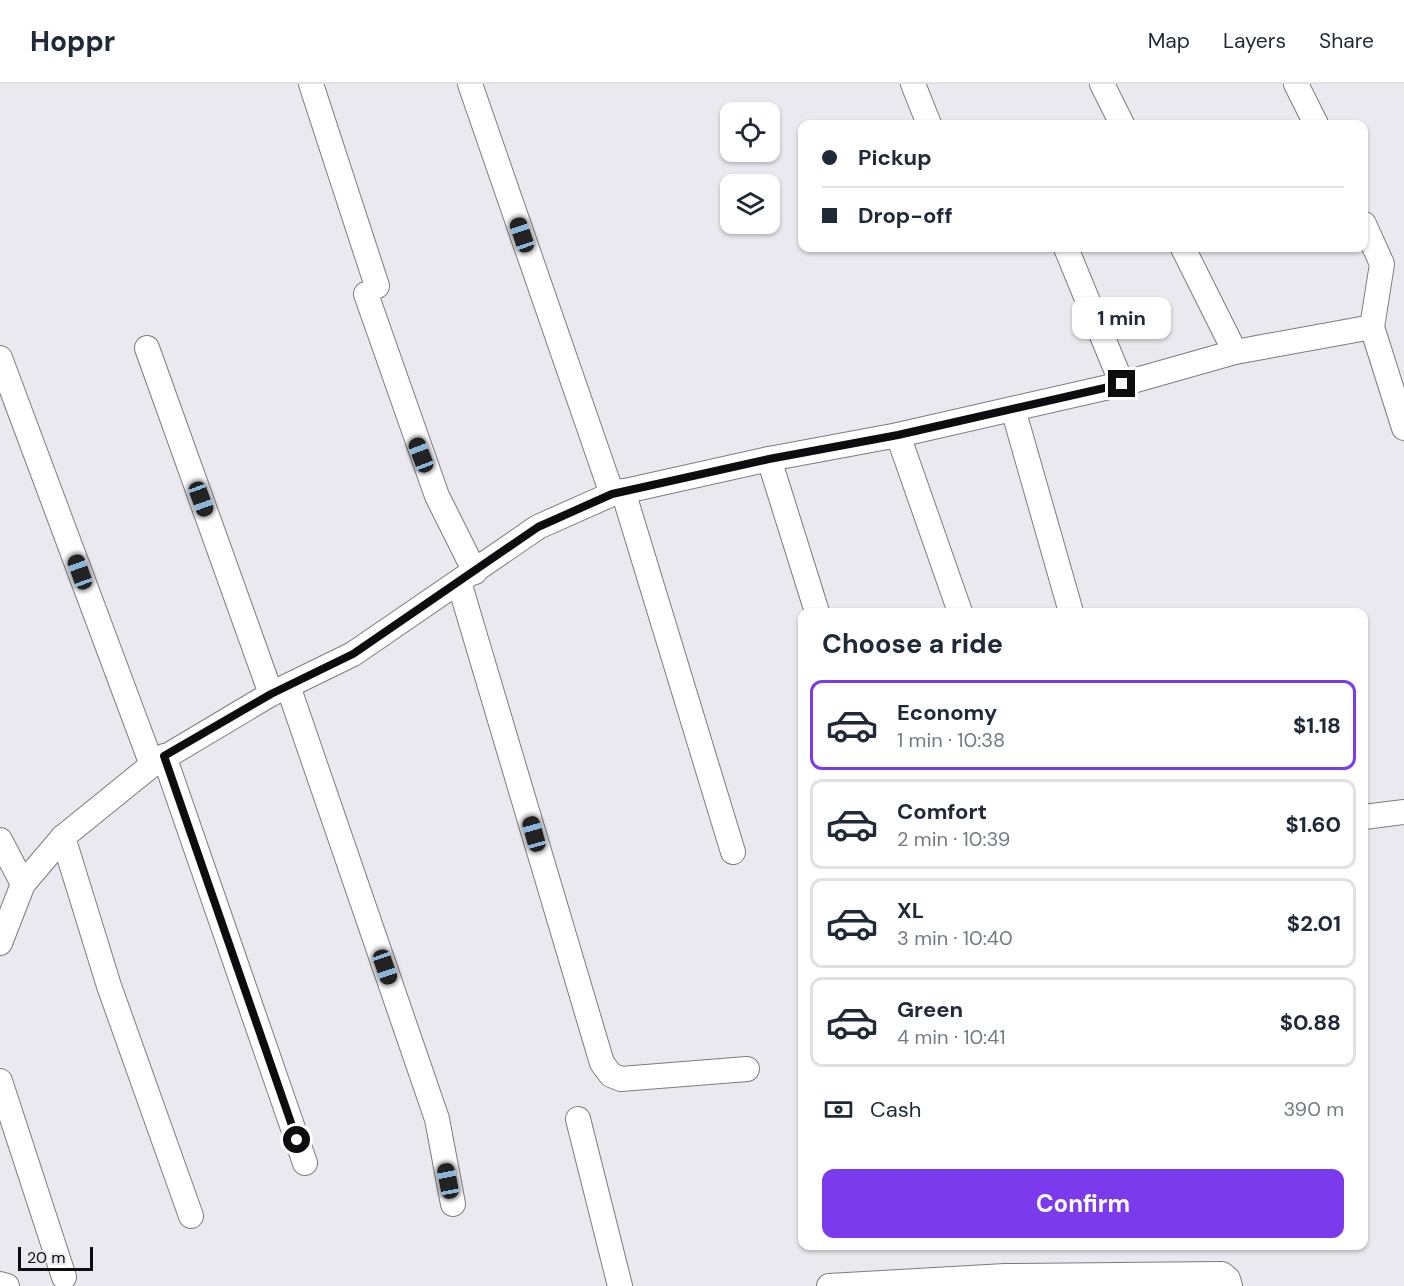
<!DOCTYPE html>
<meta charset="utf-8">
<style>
:root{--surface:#fff;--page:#f6f6f7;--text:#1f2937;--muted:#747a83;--line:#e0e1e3;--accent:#7c3aed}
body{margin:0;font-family:"DM Sans",sans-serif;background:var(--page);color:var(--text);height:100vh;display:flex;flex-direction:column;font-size:22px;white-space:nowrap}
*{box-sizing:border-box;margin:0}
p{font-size:20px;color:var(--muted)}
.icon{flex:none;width:33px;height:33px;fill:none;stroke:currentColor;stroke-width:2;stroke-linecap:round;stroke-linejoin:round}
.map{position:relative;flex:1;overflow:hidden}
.details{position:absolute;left:798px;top:524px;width:570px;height:642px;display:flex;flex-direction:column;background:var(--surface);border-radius:12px;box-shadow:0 2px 4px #0004}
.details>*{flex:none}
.guide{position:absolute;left:798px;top:36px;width:570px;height:132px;border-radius:12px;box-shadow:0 2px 4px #0004;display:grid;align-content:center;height:132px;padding:0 24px;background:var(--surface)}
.fabs{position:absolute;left:720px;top:18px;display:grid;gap:12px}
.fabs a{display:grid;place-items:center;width:60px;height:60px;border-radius:12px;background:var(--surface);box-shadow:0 2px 4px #0004;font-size:30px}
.scale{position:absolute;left:18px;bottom:15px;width:75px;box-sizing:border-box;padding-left:6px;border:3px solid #0d0d0f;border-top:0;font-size:16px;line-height:21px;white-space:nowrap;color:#0d0d0f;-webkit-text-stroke:4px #e9e9ef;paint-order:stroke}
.end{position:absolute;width:27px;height:27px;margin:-14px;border:8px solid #0d0d0f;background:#fff;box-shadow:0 0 0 3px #fff}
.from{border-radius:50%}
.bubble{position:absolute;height:42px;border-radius:12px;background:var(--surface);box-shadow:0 2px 4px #0004;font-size:20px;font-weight:700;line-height:42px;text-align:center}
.car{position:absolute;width:18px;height:36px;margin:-18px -9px;border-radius:8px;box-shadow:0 0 4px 2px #0007;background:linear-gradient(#222 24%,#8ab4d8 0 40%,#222 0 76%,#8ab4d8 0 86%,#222 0)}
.guide b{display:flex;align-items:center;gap:21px;height:57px;font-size:22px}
.guide b+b{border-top:2px solid var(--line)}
.guide i{width:15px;height:15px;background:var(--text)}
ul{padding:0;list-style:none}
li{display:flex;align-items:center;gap:18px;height:90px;margin:0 12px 9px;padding:0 12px;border:3px solid var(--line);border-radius:12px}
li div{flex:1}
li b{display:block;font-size:22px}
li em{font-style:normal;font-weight:700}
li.current{border-color:var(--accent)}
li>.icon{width:54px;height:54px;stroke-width:1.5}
h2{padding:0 24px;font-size:27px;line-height:72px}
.pay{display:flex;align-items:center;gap:15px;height:66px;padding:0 24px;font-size:22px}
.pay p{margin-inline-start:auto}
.button{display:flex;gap:12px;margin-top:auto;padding:12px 24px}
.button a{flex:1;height:69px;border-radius:12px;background:var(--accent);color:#fff;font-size:24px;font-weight:700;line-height:69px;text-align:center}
header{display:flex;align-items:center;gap:36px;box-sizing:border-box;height:84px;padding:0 30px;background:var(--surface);border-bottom:2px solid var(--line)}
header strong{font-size:28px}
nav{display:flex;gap:33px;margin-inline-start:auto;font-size:21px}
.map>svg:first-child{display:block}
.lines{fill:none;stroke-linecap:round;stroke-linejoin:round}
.minor-casing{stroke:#7b7c80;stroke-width:26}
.minor{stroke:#fff;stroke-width:24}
.route{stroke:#0d0d0f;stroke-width:8}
</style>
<header>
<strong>Hoppr</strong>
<nav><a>Map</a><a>Layers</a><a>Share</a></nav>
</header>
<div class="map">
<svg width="1404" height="1202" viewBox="0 0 1404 1202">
<rect width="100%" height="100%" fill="#e9e9ef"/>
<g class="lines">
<defs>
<g id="minor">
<polyline points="311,0 377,202"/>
<polyline points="470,0 612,410"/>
<polyline points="913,0 929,40"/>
<polyline points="1102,0 1122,40"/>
<polyline points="1296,0 1316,40"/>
<polyline points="1364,140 1382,180 1372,243 1404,344"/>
<polyline points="1066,164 1122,300"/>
<polyline points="1183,164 1235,268"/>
<polyline points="366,210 437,412 475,488"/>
<polyline points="147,264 271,610"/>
<polyline points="0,274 152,681"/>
<polyline points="1013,325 1071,528"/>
<polyline points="898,351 960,528"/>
<polyline points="769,375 817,528"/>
<polyline points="623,407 733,768"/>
<polyline points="459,498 602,979 611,991 621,995 747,985"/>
<polyline points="288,602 437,1035 453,1120"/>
<polyline points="164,672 305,1079"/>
<polyline points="1364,733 1404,728"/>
<polyline points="63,753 109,902 191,1132"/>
<polyline points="0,756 23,800"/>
<polyline points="0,859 23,800 63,753 152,681 271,610 353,570 538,443 612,410 769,375 898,351 1122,300 1235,268 1372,243"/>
<polyline points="0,997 64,1193"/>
<polyline points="578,1035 620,1202"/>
<polyline points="0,1200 7,1202"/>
<polyline points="829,1202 1005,1192 1222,1190 1228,1195 1230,1202"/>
</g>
</defs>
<use href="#minor" class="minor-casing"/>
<use href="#minor" class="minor"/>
</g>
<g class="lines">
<polyline class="route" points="297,1056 164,672 271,610 353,570 538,443 612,410 769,375 898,351 1122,300"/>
</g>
</svg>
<div class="fabs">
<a><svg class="icon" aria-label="locate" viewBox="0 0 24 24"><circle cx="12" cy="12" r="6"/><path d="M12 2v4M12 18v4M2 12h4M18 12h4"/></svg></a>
<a><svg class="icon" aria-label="layers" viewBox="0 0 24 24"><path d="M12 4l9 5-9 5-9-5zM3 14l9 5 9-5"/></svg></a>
</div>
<div class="scale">20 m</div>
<i class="end from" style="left:297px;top:1056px"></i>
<i class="end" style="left:1122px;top:300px"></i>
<div class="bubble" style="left:1072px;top:213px;width:99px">1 min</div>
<i class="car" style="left:522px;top:151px;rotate:341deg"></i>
<i class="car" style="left:421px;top:371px;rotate:339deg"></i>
<i class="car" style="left:201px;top:415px;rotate:160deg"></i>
<i class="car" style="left:80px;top:488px;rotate:340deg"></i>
<i class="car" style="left:534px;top:750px;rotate:344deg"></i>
<i class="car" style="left:385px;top:883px;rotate:161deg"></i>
<i class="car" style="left:448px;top:1097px;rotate:349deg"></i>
<div class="guide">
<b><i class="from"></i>Pickup</b>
<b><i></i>Drop-off</b>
</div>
<section class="details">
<h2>Choose a ride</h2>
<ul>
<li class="current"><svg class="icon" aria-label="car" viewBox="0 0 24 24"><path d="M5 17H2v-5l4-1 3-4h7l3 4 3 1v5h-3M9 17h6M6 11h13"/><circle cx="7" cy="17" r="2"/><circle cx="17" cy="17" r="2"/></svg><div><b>Economy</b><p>1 min · 10:38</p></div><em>$1.18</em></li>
<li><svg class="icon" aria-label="car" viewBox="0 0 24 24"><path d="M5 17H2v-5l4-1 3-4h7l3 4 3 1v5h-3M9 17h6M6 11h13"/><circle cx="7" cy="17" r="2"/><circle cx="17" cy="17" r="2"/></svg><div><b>Comfort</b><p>2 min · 10:39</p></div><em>$1.60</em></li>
<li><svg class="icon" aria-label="car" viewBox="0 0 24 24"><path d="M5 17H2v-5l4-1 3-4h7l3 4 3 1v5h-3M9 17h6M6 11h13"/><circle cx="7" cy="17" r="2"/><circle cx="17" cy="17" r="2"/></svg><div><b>XL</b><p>3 min · 10:40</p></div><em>$2.01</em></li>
<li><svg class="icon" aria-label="car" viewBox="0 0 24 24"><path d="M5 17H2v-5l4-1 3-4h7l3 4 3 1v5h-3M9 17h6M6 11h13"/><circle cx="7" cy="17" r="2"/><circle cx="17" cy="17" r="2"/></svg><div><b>Green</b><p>4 min · 10:41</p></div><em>$0.88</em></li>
</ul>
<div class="pay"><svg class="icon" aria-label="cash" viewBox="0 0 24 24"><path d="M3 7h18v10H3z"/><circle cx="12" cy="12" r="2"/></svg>Cash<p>390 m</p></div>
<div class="button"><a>Confirm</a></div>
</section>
</div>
